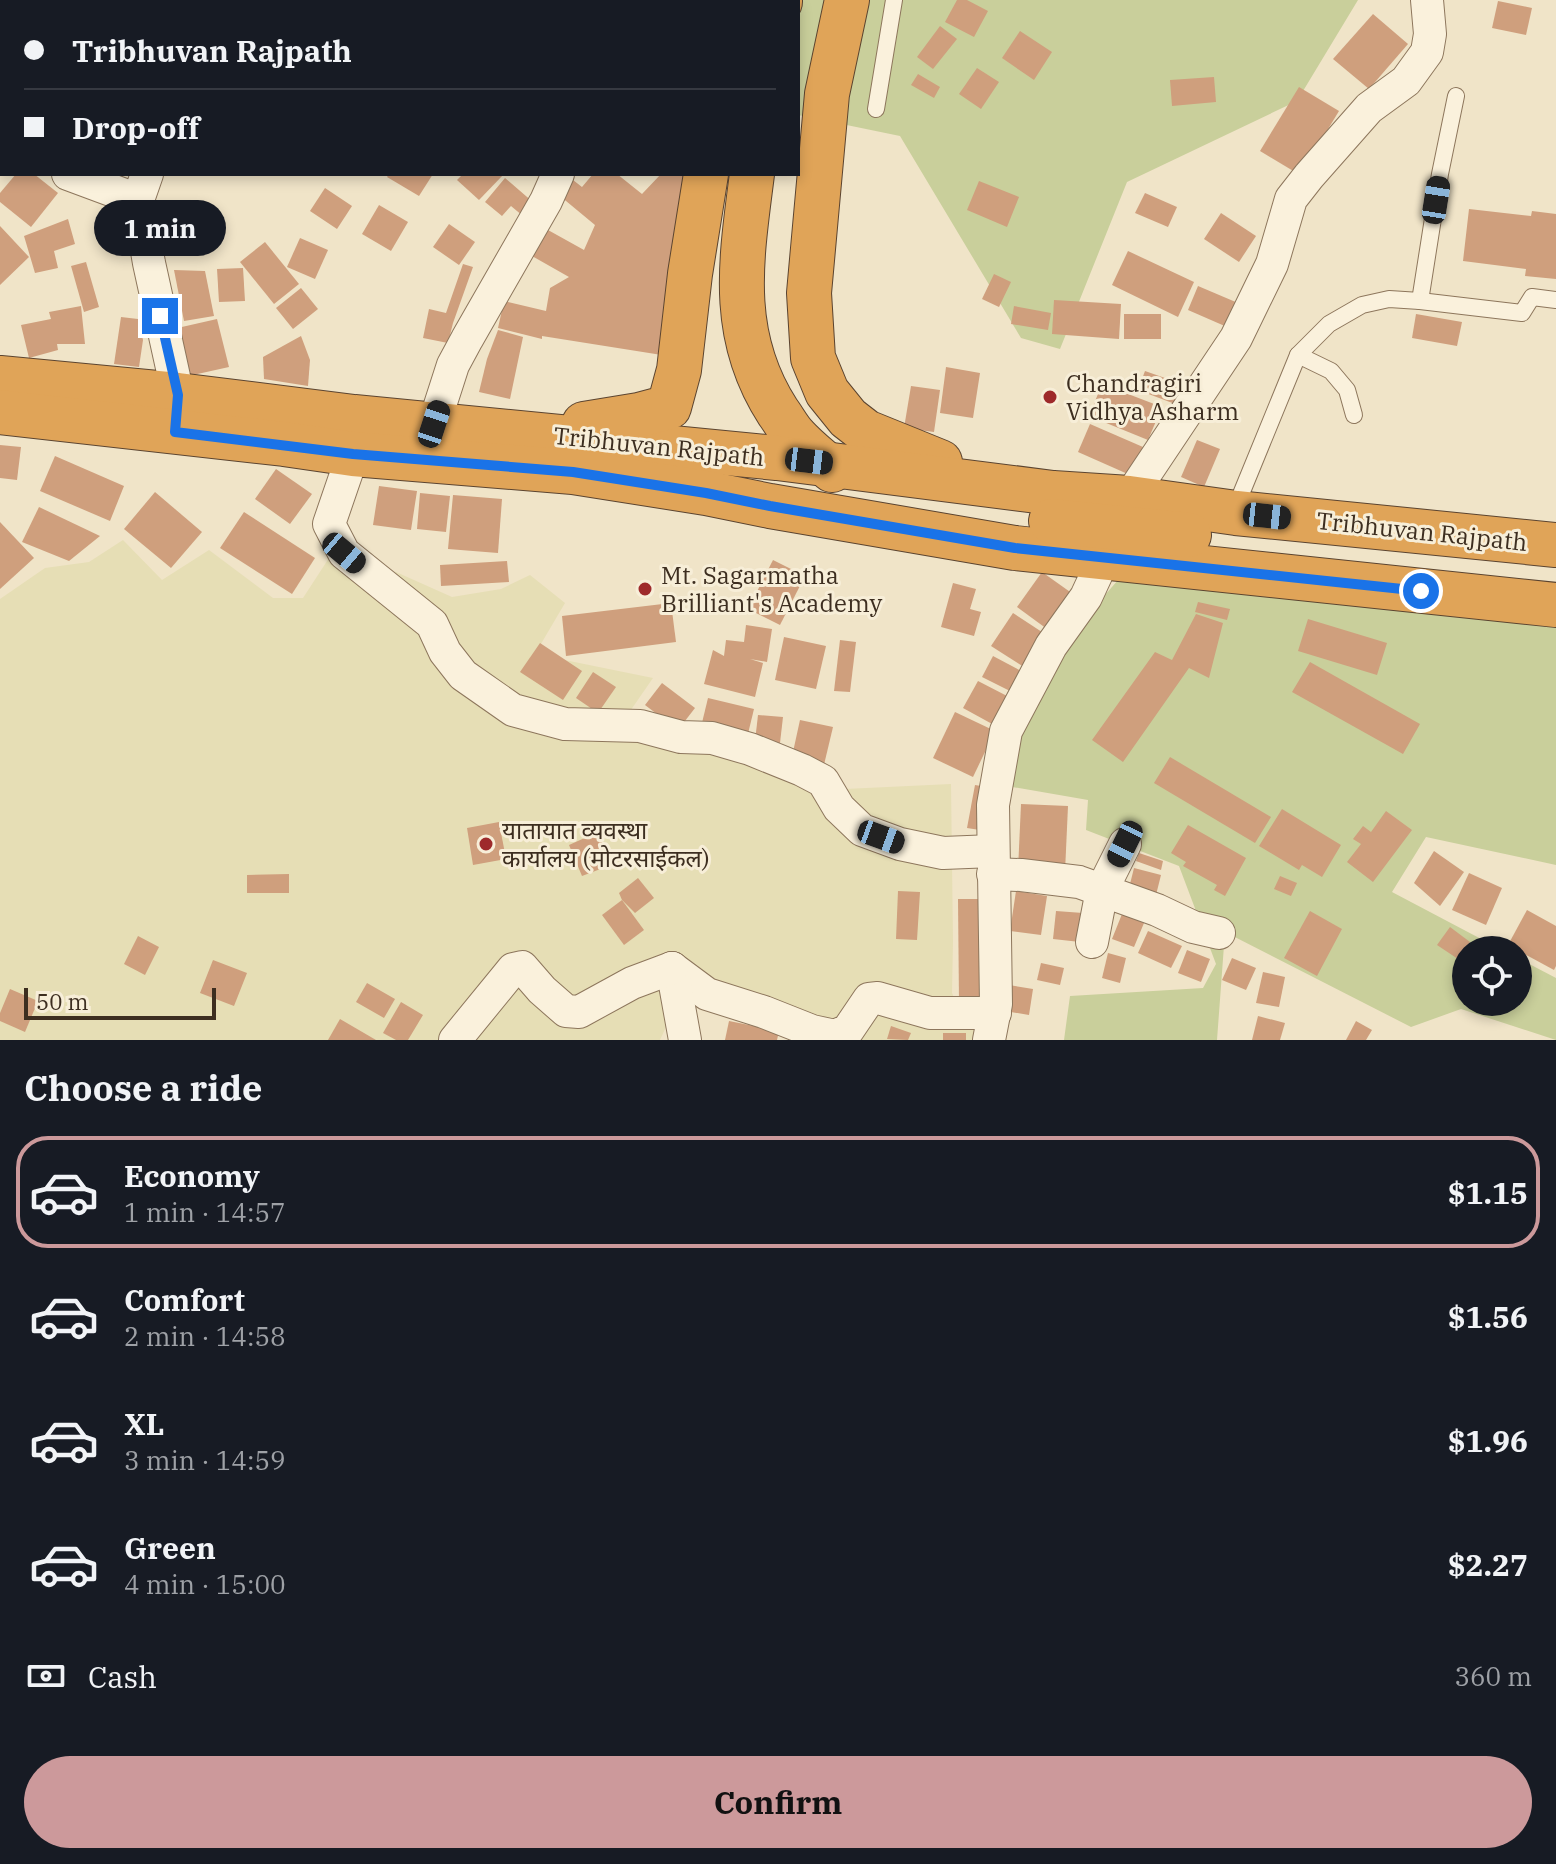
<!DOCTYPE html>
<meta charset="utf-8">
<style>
:root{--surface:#171b24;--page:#20242c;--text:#f1f3f6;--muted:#9ea1a6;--line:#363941;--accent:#cc999b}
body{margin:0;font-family:"IBM Plex Serif","Noto Sans Devanagari",serif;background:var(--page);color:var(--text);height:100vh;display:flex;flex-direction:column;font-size:30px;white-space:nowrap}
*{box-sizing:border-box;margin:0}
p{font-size:26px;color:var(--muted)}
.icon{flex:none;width:44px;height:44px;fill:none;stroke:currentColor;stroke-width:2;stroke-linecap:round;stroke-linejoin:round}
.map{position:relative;height:1040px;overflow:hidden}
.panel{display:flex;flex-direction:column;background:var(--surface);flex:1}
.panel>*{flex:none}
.top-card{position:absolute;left:0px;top:0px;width:800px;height:176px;box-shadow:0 4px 12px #0003;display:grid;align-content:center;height:176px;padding:0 24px;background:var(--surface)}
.tools{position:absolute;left:1452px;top:936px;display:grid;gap:16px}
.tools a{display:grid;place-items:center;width:80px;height:80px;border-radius:50%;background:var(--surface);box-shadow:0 4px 12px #0003;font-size:40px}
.scale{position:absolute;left:24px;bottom:20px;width:192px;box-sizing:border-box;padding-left:8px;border:4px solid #3d2e20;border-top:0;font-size:22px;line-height:28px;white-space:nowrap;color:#3d2e20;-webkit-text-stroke:6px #f7eed8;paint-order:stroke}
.end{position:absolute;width:36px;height:36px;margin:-18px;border:10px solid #1a73e8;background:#fff;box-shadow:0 0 0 4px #fff}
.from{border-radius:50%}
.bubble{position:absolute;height:56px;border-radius:28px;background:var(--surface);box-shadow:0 4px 12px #0003;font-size:26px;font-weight:800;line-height:56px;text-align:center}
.car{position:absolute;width:24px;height:48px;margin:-24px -12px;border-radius:10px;box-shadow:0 0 6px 2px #0007;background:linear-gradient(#222 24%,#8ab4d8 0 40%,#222 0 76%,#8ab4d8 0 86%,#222 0)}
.top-card b{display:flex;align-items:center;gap:28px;height:76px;font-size:30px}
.top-card b+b{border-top:2px solid var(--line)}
.top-card i{width:20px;height:20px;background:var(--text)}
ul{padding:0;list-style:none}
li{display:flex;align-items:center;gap:24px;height:112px;margin:0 16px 12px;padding:0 8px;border:4px solid transparent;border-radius:32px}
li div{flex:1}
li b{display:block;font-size:30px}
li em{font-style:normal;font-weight:800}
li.on{border-color:var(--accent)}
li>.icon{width:72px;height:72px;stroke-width:1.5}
h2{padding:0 24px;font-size:36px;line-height:96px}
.pay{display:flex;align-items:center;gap:20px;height:88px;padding:0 24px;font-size:30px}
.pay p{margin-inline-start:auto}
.primary-button{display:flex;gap:16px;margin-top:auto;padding:16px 24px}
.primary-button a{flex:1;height:92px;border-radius:48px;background:var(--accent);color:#111;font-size:32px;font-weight:800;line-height:92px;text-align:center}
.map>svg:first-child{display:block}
.farmland{fill:#e6deb5}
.green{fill:#c9cf9b}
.building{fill:#cf9f7d}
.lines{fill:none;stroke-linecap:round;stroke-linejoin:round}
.lane-casing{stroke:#8d765c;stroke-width:18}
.street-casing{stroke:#8d765c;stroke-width:34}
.highway-casing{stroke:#5b4430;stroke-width:46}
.lane{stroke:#faf1dc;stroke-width:16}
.street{stroke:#faf1dc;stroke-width:32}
.highway{stroke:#e0a458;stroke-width:44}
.route{stroke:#1a73e8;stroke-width:10}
.poi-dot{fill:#9e2a2b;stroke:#f7eed8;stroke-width:3}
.labels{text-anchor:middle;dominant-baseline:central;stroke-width:6;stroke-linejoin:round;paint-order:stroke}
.poi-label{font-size:24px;fill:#3d2e20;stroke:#f7eed8;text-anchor:start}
.street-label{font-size:24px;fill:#3d2e20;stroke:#f7eed8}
</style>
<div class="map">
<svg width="1556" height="1040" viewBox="0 0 1556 1040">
<rect width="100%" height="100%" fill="#f0e4c8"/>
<polygon class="farmland" points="123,540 162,580 209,550 273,598 303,598 329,558 396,572 452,597 501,589 530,575 565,603 535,654 653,678 626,717 845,789 951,784 953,941 952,993 962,1015 976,1031 974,1040 792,1040 784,1020 678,1001 660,1040 0,1040 0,599 45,568 89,562"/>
<g class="green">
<polygon points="727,0 1358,0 1297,101 1127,182 1060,349 1021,338 900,136 798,115 798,2"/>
<polygon points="1154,539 1556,592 1556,865 1426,837 1392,892 1502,950 1466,950 1466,1002 1518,1002 1518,958 1556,978 1556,1040 1461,1009 1411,1027 1225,932 1217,1040 1064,1040 1070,996 1203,988 1216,964 1179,866 1086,830 1088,800 995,784 1062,644"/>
</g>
<g class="building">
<polygon points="957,0 967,0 988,11 974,37 945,22"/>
<polygon points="1498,1 1532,8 1526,35 1492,28"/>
<polygon points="1373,14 1408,44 1369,89 1333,59"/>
<polygon points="940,26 957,39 933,69 917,57"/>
<polygon points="1020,31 1052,52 1034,80 1002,58"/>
<polygon points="977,68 999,82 981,109 959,94"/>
<polygon points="918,74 940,87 934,98 911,85"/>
<polygon points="1214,77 1216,102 1172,106 1170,80"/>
<polygon points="1299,87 1339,111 1300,175 1260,151"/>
<polygon points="16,174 34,174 58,193 31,227 0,202 0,193"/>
<polygon points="389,174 433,174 419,196 387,177"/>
<polygon points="463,174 504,174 479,200 457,180"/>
<polygon points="593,174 617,174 642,194 661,174 692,174 668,356 542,336 542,339 498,328 504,301 546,311 550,288 569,277 532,256 548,230 584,250 595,225 560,196 573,180 582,187"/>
<polygon points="505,178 534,203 523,216 511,206 502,216 485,202"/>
<polygon points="979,181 1019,197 1007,227 967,210"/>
<polygon points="325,188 352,206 337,229 310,211"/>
<polygon points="1145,193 1177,207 1168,227 1135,213"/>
<polygon points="379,205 408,222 391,251 362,234"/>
<polygon points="1469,209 1531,216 1532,211 1556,214 1556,279 1525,276 1526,269 1463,261"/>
<polygon points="1221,213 1256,236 1239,262 1204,239"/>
<polygon points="68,219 75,244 54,251 58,268 35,273 24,236"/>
<polygon points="449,224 475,242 459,265 433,247"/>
<polygon points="0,226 29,257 0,285"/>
<polygon points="300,238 328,250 315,279 287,267"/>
<polygon points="265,242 299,284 274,304 240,262"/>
<polygon points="1128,251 1194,282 1178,317 1112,285"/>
<polygon points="86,262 99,307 84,312 71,266"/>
<polygon points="463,264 473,267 453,323 448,343 423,338 429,309 446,313"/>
<polygon points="243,268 245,301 219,302 217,269"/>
<polygon points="174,270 205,271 214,316 184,321"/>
<polygon points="994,274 1011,282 999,307 982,299"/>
<polygon points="1198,286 1238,303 1227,327 1188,310"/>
<polygon points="301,288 318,309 293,329 276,308"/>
<polygon points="1054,300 1121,304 1119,339 1052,334"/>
<polygon points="81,306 85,344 57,344 58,350 29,358 21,325 51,319 49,312"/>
<polygon points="1014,306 1051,313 1048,330 1011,324"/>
<rect x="1124" y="314" width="37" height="25"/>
<polygon points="1416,314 1462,322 1457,346 1412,338"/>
<polygon points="121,317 138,319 143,340 139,367 114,364"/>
<polygon points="217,319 229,367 184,377 173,329"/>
<polygon points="498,330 523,337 510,399 479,392 487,359"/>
<polygon points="301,336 310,360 308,386 264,379 263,357"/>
<polygon points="946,367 980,373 973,418 940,413"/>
<polygon points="1145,371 1182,384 1175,404 1138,390"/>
<polygon points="1102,384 1162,407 1148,440 1089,416"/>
<polygon points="911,386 940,390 934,432 904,428"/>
<polygon points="1090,424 1143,447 1130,475 1078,452"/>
<polygon points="1197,440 1220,449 1204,487 1181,477"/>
<polygon points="0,445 21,447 17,480 0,478"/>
<polygon points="55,456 124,486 110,521 40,491"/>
<polygon points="276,469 312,494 290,524 255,499"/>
<polygon points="379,486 417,491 411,530 373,525"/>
<polygon points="155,492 202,532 171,568 124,529"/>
<polygon points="420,493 450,496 446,532 417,529"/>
<polygon points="453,495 502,499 498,553 448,549"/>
<polygon points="39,507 100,536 69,561 22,542"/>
<polygon points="244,512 315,558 292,594 220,548"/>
<polygon points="0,522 34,558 0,589"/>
<polygon points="773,560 805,576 780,625 748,609"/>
<polygon points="507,561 509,582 441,586 440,565"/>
<polygon points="1042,572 1073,594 1047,629 1017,607"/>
<polygon points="953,583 976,589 970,609 981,612 974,636 941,627"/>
<polygon points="1198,602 1230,609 1227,620 1195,612"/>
<polygon points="671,603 676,642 566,656 562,616"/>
<polygon points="1013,613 1045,634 1024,667 991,646"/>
<polygon points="1196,614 1223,623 1209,678 1189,668 1123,762 1092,740 1155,652 1172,660"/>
<polygon points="1308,619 1387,643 1377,675 1298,651"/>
<polygon points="746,625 772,629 767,662 750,659 763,663 755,697 704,684 713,650 724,656 726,640 744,642"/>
<polygon points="784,637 826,646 816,689 775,680"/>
<polygon points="840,640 856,642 850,692 834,691"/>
<polygon points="540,643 582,671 563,700 520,672"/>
<polygon points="993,656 1023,672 1012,692 982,677"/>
<polygon points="1310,662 1420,724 1403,754 1292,692"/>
<polygon points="593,672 616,687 598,713 576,698"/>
<polygon points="978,681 1009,697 994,725 963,708"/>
<polygon points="662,683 695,708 678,730 645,705"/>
<polygon points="708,698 754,709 746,742 700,731"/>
<polygon points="955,712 995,731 973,777 933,758"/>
<polygon points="758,715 783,717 780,743 755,741"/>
<polygon points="800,720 833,727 823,769 791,761"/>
<polygon points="1170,757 1271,817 1255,843 1154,783"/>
<polygon points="975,785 993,788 986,831 967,828"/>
<polygon points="1021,804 1068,806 1065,872 1018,870"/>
<polygon points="1282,809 1341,845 1322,877 1302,865 1299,870 1259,846"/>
<polygon points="1386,811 1412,830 1373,882 1347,862 1361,844 1353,839 1363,826 1371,832"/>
<polygon points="499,822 506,859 473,865 467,828"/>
<polygon points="1188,825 1246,858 1225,896 1214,890 1217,885 1183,866 1186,862 1171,853"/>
<polygon points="598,832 611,865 582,876 569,845"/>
<polygon points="1434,851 1464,872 1440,906 1414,883"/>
<polygon points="1139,853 1163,861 1161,870 1136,861"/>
<polygon points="1134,868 1161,875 1155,899 1128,892"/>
<polygon points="1469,873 1502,888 1486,925 1452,910"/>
<polygon points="289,874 289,893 247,893 247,875"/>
<polygon points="1280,876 1297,883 1291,896 1274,889"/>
<polygon points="638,878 654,898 635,913 622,900 619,893"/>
<polygon points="898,891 920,892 917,940 896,939"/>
<polygon points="1016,891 1047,896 1041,935 1010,931"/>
<polygon points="958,899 979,899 980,1003 959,1003"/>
<polygon points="622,900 644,930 624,945 602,915"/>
<polygon points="1527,910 1556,926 1556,966 1554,970 1508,945"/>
<polygon points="1056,911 1083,913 1080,942 1053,939"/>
<polygon points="1310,911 1342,929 1317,976 1284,958"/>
<polygon points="1122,914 1144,923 1134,947 1112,939"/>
<polygon points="1450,927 1470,942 1458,959 1437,945"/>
<polygon points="1148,931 1182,946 1171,968 1138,953"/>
<polygon points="138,936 159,947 145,975 124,964"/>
<polygon points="1187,950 1210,959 1201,982 1178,973"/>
<polygon points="1108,953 1126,958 1120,983 1102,978"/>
<polygon points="1232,958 1256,968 1246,990 1222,980"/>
<polygon points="213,960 247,973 234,1006 200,993"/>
<polygon points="1041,963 1064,968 1060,985 1037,980"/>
<polygon points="1263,972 1285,977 1279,1007 1256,1003"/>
<polygon points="367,983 395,999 384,1018 356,1002"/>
<polygon points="1009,985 1033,989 1029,1015 1005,1011"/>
<polygon points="10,989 38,1001 25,1032 0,1021 0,1013"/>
<polygon points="401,1002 423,1015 408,1040 396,1040 383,1033"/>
<polygon points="1258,1016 1285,1023 1280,1040 1252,1040"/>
<polygon points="340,1019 376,1040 328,1040"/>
<polygon points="729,1021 779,1031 777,1040 725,1040"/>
<polygon points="1356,1021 1372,1030 1366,1040 1346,1040"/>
<polygon points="891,1026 911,1033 908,1040 887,1039"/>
<rect x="943" y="1033" width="23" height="7"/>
</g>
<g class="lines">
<defs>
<g id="lane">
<polyline points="876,109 894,0"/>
<polyline points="1420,301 1440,174 1456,96"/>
<polyline points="1298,355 1331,371 1347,390 1354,415"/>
<polyline points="1237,511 1239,499 1298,355 1329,324 1362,305 1389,299 1420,301 1522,313 1532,297 1556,300"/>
</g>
<g id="street">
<polyline points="628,0 630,2"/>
<polyline points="204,2 205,0"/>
<polyline points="546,2 549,0"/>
<polyline points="0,136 2,137"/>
<polyline points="68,174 138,200"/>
<polyline points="147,174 138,200 149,263 178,395 177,413"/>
<polyline points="434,424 453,365 467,339 546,201 558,174"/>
<polyline points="353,454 329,524 344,553 432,624 445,652 463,675 513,710 565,724 640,726 681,737 712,738 750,749 802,770 823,781 839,808 862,830 900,844 943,853 993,851"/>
<polyline points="1129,498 1236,338 1272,264 1291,199 1309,176 1369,108 1406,81 1427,52 1430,34 1427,0"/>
<polyline points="993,874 1021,875 1079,882 1157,910 1193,927 1219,933"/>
<polyline points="1092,942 1102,890 1125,844"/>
<polyline points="672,968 707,994 764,1012 812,1031 835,1036 848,1030 869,999 878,998 930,1013 995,1013"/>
<polyline points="672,968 685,1040"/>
<polyline points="455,1040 513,969 522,967 542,990 566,1011 579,1012 632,983 672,968"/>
<polyline points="989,1040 996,1004 993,805 1006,731 1051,646 1086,597 1104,558"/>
</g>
<g id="highway">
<polyline points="847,0 827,94 809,293 813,358 827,392 848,418 866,432 940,462"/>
<polyline points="738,2 738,0"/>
<polyline points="780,2 780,0"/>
<path d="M752,174C741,260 728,335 778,412C784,420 789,430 796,437C807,449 820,459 832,470"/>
<polyline points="0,378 178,395 354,417 777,458 1053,493 1129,498 1236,513 1556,545"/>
<polyline points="0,412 284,444 353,454 573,472 706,493 770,506 1015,548 1556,605"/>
<polyline points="584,424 639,415 669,407 679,370 690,274 706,174"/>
<polyline points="1051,521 1189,535"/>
</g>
</defs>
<use href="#lane" class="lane-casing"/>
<use href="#street" class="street-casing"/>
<use href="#highway" class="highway-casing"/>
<use href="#lane" class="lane"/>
<use href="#street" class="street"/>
<use href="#highway" class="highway"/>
</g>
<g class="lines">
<polyline class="route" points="160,316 178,395 175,432 353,454 573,472 706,493 770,506 1015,548 1421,591"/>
</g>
<g class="poi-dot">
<circle cx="1050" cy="397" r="8"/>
<circle cx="645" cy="589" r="8"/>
<circle cx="486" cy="844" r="8"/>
</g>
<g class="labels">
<g class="poi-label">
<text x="1066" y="383">Chandragiri<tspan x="1066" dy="28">Vidhya Asharm</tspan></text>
<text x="661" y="575">Mt. Sagarmatha<tspan x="661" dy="28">Brilliant's Academy</tspan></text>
<text x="502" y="830">यातायात व्यवस्था<tspan x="502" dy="28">कार्यालय (मोटरसाईकल)</tspan></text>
</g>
<g class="street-label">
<text transform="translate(659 446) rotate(6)">Tribhuvan Rajpath</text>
<text transform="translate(1422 531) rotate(6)">Tribhuvan Rajpath</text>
</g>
</g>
</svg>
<div class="tools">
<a><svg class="icon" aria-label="locate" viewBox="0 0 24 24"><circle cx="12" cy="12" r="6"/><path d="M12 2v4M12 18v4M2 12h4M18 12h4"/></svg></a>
</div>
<div class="scale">50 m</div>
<i class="end from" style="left:1421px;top:591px"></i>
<i class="end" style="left:160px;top:316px"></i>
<div class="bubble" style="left:94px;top:200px;width:132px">1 min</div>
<i class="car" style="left:1436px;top:200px;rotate:9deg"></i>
<i class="car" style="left:434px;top:424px;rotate:18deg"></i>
<i class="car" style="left:809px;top:461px;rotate:97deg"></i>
<i class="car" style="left:1267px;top:516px;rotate:96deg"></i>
<i class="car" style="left:344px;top:553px;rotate:130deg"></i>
<i class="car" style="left:881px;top:837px;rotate:110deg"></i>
<i class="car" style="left:1125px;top:844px;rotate:206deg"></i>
<div class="top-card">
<b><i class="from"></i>Tribhuvan Rajpath</b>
<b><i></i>Drop-off</b>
</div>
</div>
<section class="panel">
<h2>Choose a ride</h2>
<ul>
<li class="on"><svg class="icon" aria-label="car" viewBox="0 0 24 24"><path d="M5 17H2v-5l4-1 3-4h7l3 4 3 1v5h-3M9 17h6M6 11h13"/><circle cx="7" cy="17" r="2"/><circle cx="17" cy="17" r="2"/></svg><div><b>Economy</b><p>1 min · 14:57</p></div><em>$1.15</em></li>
<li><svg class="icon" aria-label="car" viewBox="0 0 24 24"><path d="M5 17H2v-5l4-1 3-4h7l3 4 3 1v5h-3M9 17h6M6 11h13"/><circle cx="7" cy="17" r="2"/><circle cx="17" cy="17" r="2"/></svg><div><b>Comfort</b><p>2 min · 14:58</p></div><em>$1.56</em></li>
<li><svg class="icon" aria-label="car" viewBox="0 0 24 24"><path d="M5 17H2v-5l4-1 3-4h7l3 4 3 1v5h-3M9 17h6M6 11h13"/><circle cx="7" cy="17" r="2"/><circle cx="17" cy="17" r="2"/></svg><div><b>XL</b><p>3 min · 14:59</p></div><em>$1.96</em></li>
<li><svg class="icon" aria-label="car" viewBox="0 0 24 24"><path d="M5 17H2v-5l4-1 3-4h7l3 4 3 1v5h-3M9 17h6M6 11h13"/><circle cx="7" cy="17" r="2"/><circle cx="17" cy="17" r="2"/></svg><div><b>Green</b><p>4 min · 15:00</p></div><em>$2.27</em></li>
</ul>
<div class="pay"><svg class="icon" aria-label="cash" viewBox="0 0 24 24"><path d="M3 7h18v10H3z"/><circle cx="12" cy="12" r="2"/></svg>Cash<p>360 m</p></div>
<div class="primary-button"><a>Confirm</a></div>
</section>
